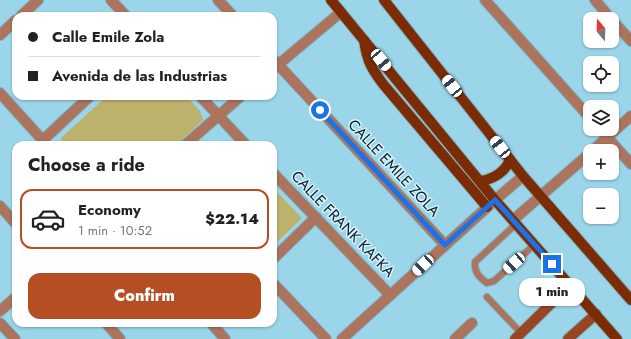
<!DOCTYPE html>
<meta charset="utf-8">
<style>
:root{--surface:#fff;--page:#f6f6f6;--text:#222;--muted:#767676;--line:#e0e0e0;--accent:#b54f23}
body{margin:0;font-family:Jost,sans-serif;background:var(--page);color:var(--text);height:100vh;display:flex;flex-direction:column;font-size:15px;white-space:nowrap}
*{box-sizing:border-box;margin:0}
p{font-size:13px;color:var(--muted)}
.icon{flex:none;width:22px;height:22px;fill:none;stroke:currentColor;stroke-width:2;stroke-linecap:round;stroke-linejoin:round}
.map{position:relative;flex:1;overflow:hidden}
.sheet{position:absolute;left:12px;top:141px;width:265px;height:186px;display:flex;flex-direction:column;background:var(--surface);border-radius:12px;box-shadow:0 1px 3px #0004}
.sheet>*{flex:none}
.top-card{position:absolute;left:12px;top:12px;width:265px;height:88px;border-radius:12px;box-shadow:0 1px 3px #0004;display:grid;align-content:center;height:88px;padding:0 16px;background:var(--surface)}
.needle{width:26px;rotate:341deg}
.fabs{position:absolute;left:583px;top:12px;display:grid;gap:8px}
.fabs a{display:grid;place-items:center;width:36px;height:36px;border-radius:8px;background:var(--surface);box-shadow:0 1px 3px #0004;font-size:20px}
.end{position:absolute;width:18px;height:18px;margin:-9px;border:5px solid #1a73e8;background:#fff;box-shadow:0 0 0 2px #fff}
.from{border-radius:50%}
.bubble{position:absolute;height:28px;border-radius:12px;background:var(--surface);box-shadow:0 1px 3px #0004;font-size:13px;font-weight:800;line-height:28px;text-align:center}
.car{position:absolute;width:12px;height:24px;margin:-12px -6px;border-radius:5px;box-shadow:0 0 3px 1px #0007;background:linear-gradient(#fff 24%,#345 0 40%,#fff 0 76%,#345 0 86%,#fff 0)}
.top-card b{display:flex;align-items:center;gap:14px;height:38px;font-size:15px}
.top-card b+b{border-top:1px solid var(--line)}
.top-card i{width:10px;height:10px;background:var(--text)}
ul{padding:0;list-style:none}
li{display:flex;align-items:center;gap:12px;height:60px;margin:0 8px 6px;padding:0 8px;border:2px solid transparent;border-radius:12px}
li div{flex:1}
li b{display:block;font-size:15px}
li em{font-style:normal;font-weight:800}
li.current{border-color:var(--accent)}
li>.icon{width:36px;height:36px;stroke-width:1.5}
h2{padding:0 16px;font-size:18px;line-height:48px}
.button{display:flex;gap:8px;margin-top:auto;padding:8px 16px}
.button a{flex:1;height:46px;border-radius:12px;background:var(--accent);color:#fff;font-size:16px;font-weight:800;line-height:46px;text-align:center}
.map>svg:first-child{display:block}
.green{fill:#bcb26c}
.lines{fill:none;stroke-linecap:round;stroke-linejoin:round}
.lane-casing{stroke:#7db1c2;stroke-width:8}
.street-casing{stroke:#7db1c2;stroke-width:12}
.secondary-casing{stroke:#7db1c2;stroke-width:12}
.primary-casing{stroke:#7db1c2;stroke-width:12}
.lane{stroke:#ac735d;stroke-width:6}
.street{stroke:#ac735d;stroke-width:10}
.secondary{stroke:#984524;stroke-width:10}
.primary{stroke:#7c2c04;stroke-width:10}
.route{stroke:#1a73e8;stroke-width:5}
.labels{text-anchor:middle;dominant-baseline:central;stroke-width:3;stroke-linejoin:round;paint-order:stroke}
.street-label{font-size:15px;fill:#071f27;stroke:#d5f1fb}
</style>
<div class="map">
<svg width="631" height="339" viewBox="0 0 631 339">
<rect width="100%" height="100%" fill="#9bd5e9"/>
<g class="green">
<polygon points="107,96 186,96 200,111 203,120 176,145 60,145 62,137"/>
<polygon points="273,188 302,218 273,246"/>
</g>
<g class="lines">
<defs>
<g id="lane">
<path d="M516,224L475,262C474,272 479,277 487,283L494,281L534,245"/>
<polyline points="487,297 521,333"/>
</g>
<g id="street">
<polyline points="111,0 126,16"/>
<polyline points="218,0 233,16"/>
<polyline points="485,0 590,118"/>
<polyline points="595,0 611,19"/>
<polyline points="21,16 38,0"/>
<polyline points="612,20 631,41"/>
<polyline points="0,35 16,20"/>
<polyline points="273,59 445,245"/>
<polyline points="273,69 341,12"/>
<polyline points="0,93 47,145"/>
<polyline points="200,96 246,145"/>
<polyline points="600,129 631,164"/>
<polyline points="43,140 90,96"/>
<polyline points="185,145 241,96"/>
<polyline points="592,151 631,116"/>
<polyline points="273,173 390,295"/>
<polyline points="0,206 16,224"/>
<polyline points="513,220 590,153"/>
<polyline points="273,259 316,217"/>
<polyline points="273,283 326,339"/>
<polyline points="0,311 16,297"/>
<polyline points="0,323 15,339"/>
<polyline points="106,323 120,339"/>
<polyline points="211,323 225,339"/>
<polyline points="342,339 495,200 523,176"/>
<polyline points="455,339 472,323"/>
</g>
<g id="secondary">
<polyline points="515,339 570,285"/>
<polyline points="568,339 596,314"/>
</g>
<g id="primary">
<polyline points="331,0 495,200 617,339"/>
<polyline points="384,0 523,176 631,300"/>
<path d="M364,40C367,61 371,68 383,84L487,207"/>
<path d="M481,181C493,179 506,172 510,159"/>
</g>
</defs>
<use href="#lane" class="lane-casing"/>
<use href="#street" class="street-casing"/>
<use href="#secondary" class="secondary-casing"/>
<use href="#primary" class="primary-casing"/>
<use href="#lane" class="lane"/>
<use href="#street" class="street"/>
<use href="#secondary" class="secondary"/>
<use href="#primary" class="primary"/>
</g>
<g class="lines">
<polyline class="route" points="320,110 445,245 495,200 552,264"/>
</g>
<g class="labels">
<g class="street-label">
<text transform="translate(394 168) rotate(47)">CALLE EMILE ZOLA</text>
<text transform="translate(343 224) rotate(46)">CALLE FRANK KAFKA</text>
</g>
</g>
</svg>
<div class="fabs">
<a><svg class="needle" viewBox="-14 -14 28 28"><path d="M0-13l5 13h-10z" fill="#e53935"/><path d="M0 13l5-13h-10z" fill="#767676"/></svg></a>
<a><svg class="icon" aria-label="locate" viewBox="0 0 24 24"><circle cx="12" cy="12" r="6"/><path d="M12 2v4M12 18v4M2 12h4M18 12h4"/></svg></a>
<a><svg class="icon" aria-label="layers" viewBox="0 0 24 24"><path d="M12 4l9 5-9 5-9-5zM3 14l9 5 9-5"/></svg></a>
<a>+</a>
<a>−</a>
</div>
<i class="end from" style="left:320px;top:110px"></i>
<i class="end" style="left:552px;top:264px"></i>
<div class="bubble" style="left:519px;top:278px;width:66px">1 min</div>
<i class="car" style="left:381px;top:60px;rotate:140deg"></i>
<i class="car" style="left:452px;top:86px;rotate:322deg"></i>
<i class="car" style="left:500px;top:147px;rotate:322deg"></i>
<i class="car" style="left:514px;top:263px;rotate:228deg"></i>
<i class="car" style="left:423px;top:265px;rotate:227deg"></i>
<div class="top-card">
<b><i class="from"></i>Calle Emile Zola</b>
<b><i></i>Avenida de las Industrias</b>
</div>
<section class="sheet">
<h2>Choose a ride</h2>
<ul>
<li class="current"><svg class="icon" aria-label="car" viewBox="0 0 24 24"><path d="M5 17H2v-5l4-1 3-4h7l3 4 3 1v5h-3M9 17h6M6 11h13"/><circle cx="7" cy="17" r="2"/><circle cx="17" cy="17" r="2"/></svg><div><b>Economy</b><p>1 min · 10:52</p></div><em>$22.14</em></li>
</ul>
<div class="button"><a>Confirm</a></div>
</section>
</div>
